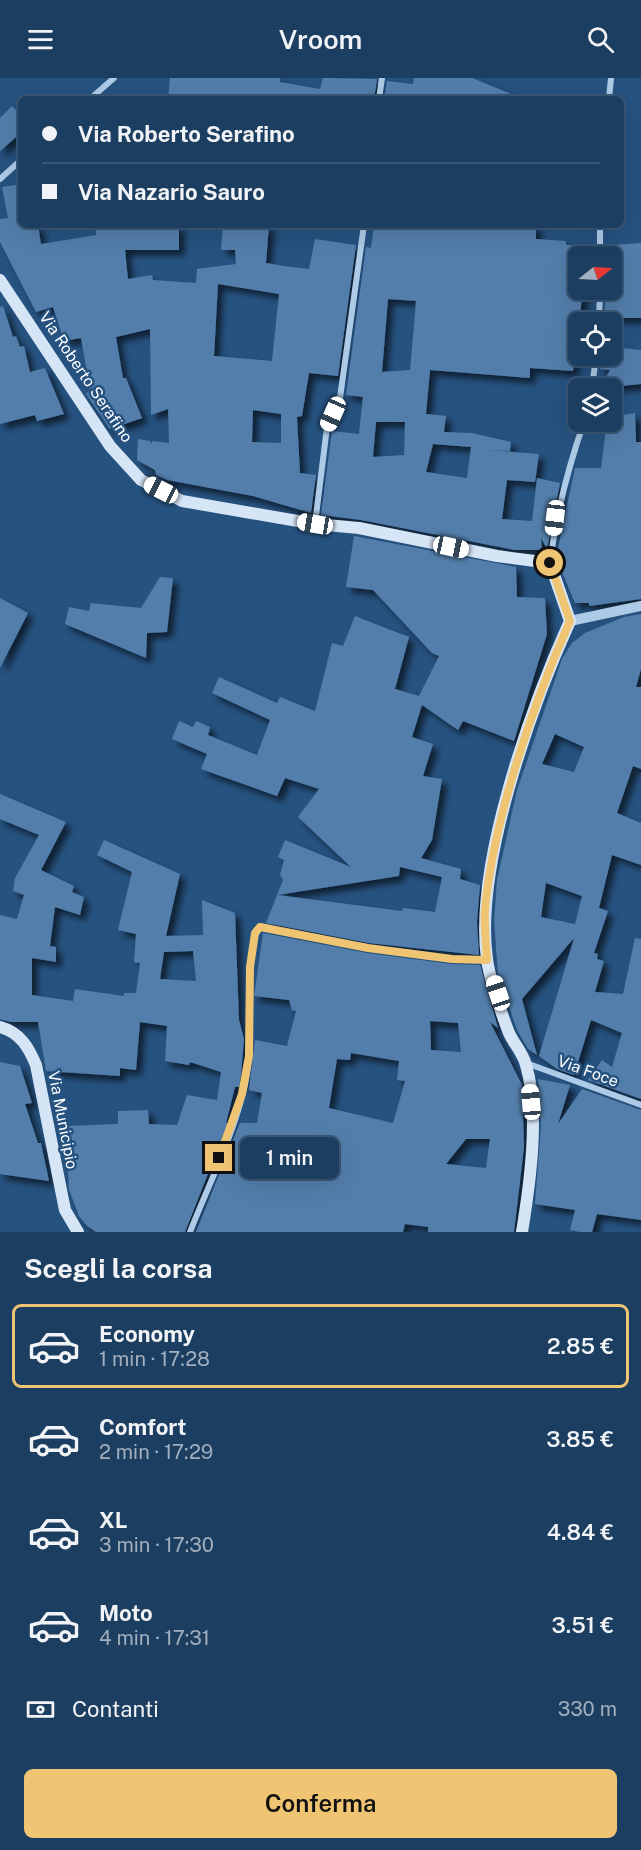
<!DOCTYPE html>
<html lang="it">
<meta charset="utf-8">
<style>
:root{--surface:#1c3e60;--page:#254566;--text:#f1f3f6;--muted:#a0aebd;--line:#3a5775;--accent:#efc472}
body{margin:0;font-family:"Public Sans",sans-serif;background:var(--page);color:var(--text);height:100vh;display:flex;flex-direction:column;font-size:22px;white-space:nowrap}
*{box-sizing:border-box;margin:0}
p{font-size:20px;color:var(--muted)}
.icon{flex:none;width:33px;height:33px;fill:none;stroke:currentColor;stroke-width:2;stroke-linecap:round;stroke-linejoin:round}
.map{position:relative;height:1154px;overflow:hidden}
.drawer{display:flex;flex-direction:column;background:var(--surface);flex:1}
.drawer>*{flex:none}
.guide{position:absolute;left:18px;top:18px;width:606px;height:132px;border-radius:9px;box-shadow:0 6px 24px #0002,0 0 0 2px var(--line);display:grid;align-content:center;height:132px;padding:0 24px;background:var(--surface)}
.needle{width:39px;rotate:72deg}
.fabs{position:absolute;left:568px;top:168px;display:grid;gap:12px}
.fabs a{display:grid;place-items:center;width:54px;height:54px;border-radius:9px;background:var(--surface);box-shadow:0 6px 24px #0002,0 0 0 2px var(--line);font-size:30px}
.end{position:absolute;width:27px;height:27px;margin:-14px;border:8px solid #efc472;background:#111;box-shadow:0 0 0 3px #111}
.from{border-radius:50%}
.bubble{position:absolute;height:42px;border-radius:9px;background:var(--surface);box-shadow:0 6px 24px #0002,0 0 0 2px var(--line);font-size:20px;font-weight:600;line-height:42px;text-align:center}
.car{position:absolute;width:18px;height:36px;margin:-18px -9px;border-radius:8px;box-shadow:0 0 4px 2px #0007;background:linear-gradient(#fff 24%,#345 0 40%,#fff 0 76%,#345 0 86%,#fff 0)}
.guide b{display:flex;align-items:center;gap:21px;height:57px;font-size:22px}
.guide b+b{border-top:2px solid var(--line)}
.guide i{width:15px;height:15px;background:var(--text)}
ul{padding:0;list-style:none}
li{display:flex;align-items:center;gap:18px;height:84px;margin:0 12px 9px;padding:0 12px;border:3px solid transparent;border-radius:9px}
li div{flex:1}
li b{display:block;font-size:22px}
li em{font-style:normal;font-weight:600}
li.active{border-color:var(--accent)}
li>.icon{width:54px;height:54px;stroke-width:1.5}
h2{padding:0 24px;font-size:27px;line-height:72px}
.pay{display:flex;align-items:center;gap:15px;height:66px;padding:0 24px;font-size:22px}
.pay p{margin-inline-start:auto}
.button{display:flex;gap:12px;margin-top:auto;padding:12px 24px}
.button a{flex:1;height:69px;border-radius:9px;background:var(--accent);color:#111;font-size:24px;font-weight:600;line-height:69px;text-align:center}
header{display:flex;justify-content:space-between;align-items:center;height:78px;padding:0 24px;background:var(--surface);font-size:27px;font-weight:600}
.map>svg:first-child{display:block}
.building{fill:#527eab;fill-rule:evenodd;filter:url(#shadow)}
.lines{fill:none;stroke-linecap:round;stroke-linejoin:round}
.minor{stroke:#adcae6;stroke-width:6}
.tertiary{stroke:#adcae6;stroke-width:10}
.secondary{stroke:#d6e5f6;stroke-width:12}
.route{stroke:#efc472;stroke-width:8}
.labels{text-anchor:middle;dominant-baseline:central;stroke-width:5;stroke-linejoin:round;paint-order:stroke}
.street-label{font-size:16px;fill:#fff;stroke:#265280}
</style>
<header><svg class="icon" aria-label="menu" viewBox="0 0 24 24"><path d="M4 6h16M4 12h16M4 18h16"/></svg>Vroom<svg class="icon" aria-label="search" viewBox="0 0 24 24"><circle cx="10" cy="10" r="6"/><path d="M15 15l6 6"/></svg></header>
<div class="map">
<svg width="641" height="1154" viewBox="0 0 641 1154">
<defs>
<filter id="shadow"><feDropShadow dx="5.5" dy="5.5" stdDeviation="3" flood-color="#0009"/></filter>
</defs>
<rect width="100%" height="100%" fill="#265280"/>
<g class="building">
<polygon points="170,0 280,0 280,4 320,11 323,0 377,1 374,21 168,21"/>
<polygon points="414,0 472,0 521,20 384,21 387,3 413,6"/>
<polygon points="12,28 21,38 21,55 0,73 0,40"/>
<path d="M21,106V147H38L41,166L96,157L95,147H179V172H125L128,201L152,197L153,202L196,205L197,191L236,186L235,172H221L223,147H269L266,185L284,188L309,191L315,161L356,167L338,298L309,295L302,338L297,339L300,395L316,397L311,435L253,418L167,402L156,397L155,392L137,382L138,361L150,363L152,366V363L169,365L168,331L151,337L150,251L116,259L123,300H126L142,340L110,351L86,316L90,312L81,260L64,263L53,229L36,234L0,164V141L8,140L2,109ZM218,206L279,216L272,283L214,278ZM253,332L281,336V365L252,364Z"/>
<path d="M374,147H536V161L566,163V167H579V212H583L573,293L530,290V300L430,292L426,336L446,338L444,354L472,355L511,364L510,373L488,372L539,376L535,404L507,402L502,441L532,443L537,400L560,405L547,471L541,460L542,472H515L361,442L321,437L332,353L359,356L363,319L346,317L366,169L371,170ZM388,221L416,223L410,292L382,294ZM376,344H405L404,377L373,379ZM433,366L471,369L467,400L426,394Z"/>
<polygon points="641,165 641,240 604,240 606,212 612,212 612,167"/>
<polygon points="3,228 13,259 16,258 20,269 24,268 30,294 45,290 64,336 37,343 35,337 0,346 0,229"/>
<polygon points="612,269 641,272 641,306 600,310 610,292 600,291 601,278 612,278"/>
<polygon points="635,335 636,364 641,364 641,521 589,528 589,525 575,525 556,480 575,390 601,390 606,351 612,352 612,339"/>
<polygon points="354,458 516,489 517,519 545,520 547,556 514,663 463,643 458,652 422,627 412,659 433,666 423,698 442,701 432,762 421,780 461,791 460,801 480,807 477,844 479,877 369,865 266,845 277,817 402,833 403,830 435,834 442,799 400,789 399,798 277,817 283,802 280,797 284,782 278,779 285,762 351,789 298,739 319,711 285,700 277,718 201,691 207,676 172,661 179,643 193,649 196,643 210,649 208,657 257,677 270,642 212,615 219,599 277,625 280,619 315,633 332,565 343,568 355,538 409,559 395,611 419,618 439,578 432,575 373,512 346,509"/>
<polygon points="160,499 173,500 167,554 147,555 146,580 65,546 69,529 89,533 91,525 141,530"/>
<polygon points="0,520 28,535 0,590"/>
<path d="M641,536V591L636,609H641V691L633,688L617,735L641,745V787L612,777L599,830L608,833L594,875L598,876L597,881L604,883L595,914L623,916L635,860L641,861V1021L588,1002L602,982L612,989L622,955L591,942L574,997L557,991L539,978L574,860L522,921L537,977L528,971L517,952L498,896L494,843L497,802L517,712L562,581L572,565L585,555L624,539ZM555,656L584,669L574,694L542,686ZM546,805L582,818L575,846L541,839Z"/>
<path d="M0,716L66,744L41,792L74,808L72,814L84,819L80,837L55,829L50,868L56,869V884L32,880V917L73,923L75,911L124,918V915H136L140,885L134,884L136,856L118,852L132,794L97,777L104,762L180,796L166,858L203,857L202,822L235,835L239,942L244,961L241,997L239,1009H235L226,1045H228L185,1154H96L87,1148L79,1138L69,1112L66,1048L118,1046V1033L148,1032L149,1046L177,1047L187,1017L217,1022L221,994L190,984L189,987L165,983L167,948L140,944L136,992L120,990V998L46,993L38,944H11L0,941V837L17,841L24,817L13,813L15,800L39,757L0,741ZM193,873L196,903L160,901L164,874Z"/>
<path d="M263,855L367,875L451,886L480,887L498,950L490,944L522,1007L524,1069L514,1154H428V1149L405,1146L403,1154H196L240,1045H257L262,1015L249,1012L255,962L287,968L296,933L292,932L289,922L254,918ZM430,943L458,945L461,974L431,972ZM351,975L399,983L397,1002L405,1003L393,1045L329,1030L337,981L350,982ZM466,1061H490L486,1090L446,1086Z"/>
<polygon points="0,984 20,988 32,1025 25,1026 38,1065 41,1065 49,1103 0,1096"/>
<polygon points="538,1001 570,1007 558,1046 582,1011 641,1032 641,1142 597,1136 592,1154 580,1154 570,1152 575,1132 535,1126 541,1048"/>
</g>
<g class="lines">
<g class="minor">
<polyline points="90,21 114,0"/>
<polyline points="379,21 382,0"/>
<polyline points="609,21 611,0"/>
<polyline points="0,101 21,82"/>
<polyline points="600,178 600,147"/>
<polyline points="599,244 600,212"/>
<polyline points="592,310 596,278"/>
<polyline points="315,446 327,349 339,327 364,147"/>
<path d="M550,485C556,436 568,390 584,344"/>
<polyline points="526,985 641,1027"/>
<path d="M190,1154C211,1100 246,1034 249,976C251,949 244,867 260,849L368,870L452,881L487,882"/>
</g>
<polyline class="tertiary" points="570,543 641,528"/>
<g class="secondary">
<path d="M0,202L110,368L141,402L182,423L315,446L359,450L497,478L550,485L570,543C531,629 474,788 487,881C489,899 502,937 509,955C514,966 523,975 526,987C540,1034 530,1105 522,1154"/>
<path d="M0,949C20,954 29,970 36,987L65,1132L78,1154"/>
</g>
</g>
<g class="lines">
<path class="route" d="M219,1080L242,1016L249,978L250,889L255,855L260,849L368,870L452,881L487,882C486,865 484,848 485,832C493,742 533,626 570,543L550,485"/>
</g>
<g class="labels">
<g class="street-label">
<text transform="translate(86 299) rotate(56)">Via Roberto Serafino</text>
<text transform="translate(588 993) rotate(20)">Via Foce</text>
<text transform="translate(63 1042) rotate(79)">Via Municipio</text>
</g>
</g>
</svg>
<div class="fabs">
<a><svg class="needle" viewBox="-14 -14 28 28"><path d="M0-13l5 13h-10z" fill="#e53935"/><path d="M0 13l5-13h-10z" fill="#a0aebd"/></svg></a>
<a><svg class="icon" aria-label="locate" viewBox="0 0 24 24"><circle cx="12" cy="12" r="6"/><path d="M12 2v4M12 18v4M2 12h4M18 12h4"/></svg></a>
<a><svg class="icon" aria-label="layers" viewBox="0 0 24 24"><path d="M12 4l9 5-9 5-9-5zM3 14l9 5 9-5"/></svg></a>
</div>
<i class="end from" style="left:550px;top:485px"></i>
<i class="end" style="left:219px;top:1080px"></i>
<div class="bubble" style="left:240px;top:1059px;width:99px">1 min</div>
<i class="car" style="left:333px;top:336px;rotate:204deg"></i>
<i class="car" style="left:161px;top:412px;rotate:297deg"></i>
<i class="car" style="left:555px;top:440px;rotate:187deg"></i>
<i class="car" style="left:315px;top:446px;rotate:280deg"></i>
<i class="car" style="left:451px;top:469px;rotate:102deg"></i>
<i class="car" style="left:498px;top:915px;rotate:342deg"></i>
<i class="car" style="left:531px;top:1024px;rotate:355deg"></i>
<div class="guide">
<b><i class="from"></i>Via Roberto Serafino</b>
<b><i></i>Via Nazario Sauro</b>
</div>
</div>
<section class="drawer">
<h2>Scegli la corsa</h2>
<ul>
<li class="active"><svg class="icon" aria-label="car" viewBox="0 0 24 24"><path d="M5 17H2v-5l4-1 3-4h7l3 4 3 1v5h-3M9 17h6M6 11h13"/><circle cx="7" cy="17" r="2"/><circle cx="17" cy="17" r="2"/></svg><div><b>Economy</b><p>1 min · 17:28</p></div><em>2.85 €</em></li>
<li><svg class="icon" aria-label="car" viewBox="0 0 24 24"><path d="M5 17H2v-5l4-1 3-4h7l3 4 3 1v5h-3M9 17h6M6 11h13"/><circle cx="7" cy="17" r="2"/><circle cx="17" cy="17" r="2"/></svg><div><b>Comfort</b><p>2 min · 17:29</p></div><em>3.85 €</em></li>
<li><svg class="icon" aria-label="car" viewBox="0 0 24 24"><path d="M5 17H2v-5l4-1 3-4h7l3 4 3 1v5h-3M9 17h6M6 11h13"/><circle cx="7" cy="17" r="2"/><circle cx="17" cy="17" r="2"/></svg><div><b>XL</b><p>3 min · 17:30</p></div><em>4.84 €</em></li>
<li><svg class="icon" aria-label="car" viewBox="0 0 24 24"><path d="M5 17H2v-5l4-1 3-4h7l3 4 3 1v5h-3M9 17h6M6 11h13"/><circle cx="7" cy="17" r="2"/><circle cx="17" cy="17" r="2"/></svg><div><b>Moto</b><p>4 min · 17:31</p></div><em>3.51 €</em></li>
</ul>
<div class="pay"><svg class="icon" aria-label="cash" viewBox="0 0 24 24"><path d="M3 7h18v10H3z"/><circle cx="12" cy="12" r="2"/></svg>Contanti<p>330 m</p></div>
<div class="button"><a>Conferma</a></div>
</section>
